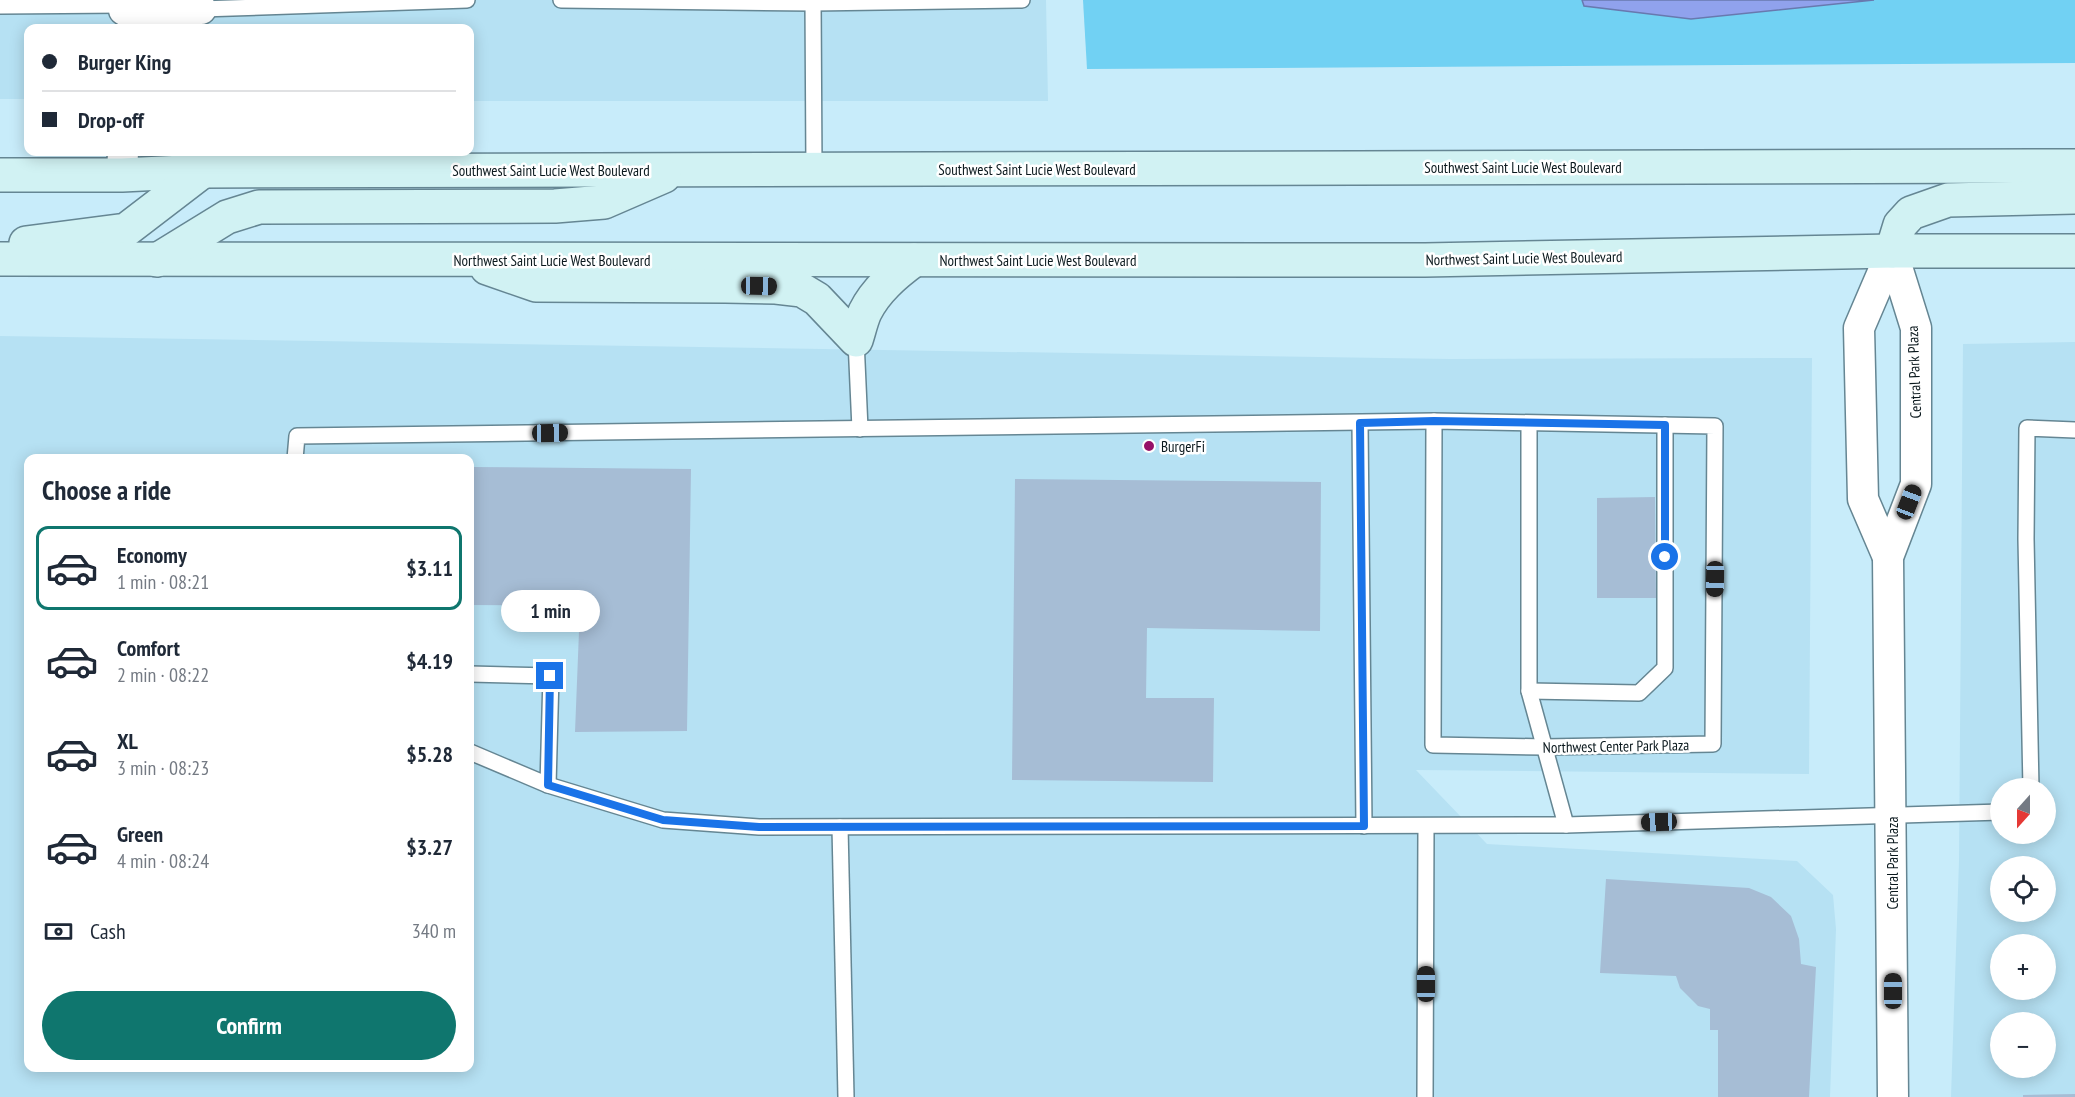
<!DOCTYPE html>
<meta charset="utf-8">
<style>
:root{--surface:#fff;--page:#f2f2f3;--text:#1f2937;--muted:#747a83;--line:#e0e1e3;--accent:#0f766e}
body{margin:0;font-family:"PT Sans Narrow",sans-serif;background:var(--page);color:var(--text);height:100vh;display:flex;flex-direction:column;font-size:22px;white-space:nowrap}
*{box-sizing:border-box;margin:0}
p{font-size:20px;color:var(--muted)}
.icon{flex:none;width:33px;height:33px;fill:none;stroke:currentColor;stroke-width:2;stroke-linecap:round;stroke-linejoin:round}
.map{position:relative;flex:1;overflow:hidden}
.details{position:absolute;left:24px;top:454px;width:450px;height:618px;display:flex;flex-direction:column;background:var(--surface);border-radius:12px;box-shadow:0 3px 15px #0003}
.details>*{flex:none}
.banner{position:absolute;left:24px;top:24px;width:450px;height:132px;border-radius:12px;box-shadow:0 3px 15px #0003;display:grid;align-content:center;height:132px;padding:0 18px;background:var(--surface)}
.needle{width:39px;rotate:201deg}
.fabs{position:absolute;left:1990px;top:778px;display:grid;gap:12px}
.fabs a{display:grid;place-items:center;width:66px;height:66px;border-radius:50%;background:var(--surface);box-shadow:0 3px 15px #0003;font-size:30px}
.end{position:absolute;width:27px;height:27px;margin:-14px;border:8px solid #1a73e8;background:#fff;box-shadow:0 0 0 3px #fff}
.from{border-radius:50%}
.bubble{position:absolute;height:42px;border-radius:21px;background:var(--surface);box-shadow:0 3px 15px #0003;font-size:20px;font-weight:700;line-height:42px;text-align:center}
.car{position:absolute;width:18px;height:36px;margin:-18px -9px;border-radius:8px;box-shadow:0 0 4px 2px #0007;background:linear-gradient(#222 24%,#8ab4d8 0 40%,#222 0 76%,#8ab4d8 0 86%,#222 0)}
.banner b{display:flex;align-items:center;gap:21px;height:57px;font-size:22px}
.banner b+b{border-top:2px solid var(--line)}
.banner i{width:15px;height:15px;background:var(--text)}
ul{padding:0;list-style:none}
li{display:flex;align-items:center;gap:18px;height:84px;margin:0 12px 9px;padding:0 6px;border:3px solid transparent;border-radius:12px}
li div{flex:1}
li b{display:block;font-size:22px}
li em{font-style:normal;font-weight:700}
li.current{border-color:var(--accent)}
li>.icon{width:54px;height:54px;stroke-width:1.5}
h2{padding:0 18px;font-size:27px;line-height:72px}
.pay{display:flex;align-items:center;gap:15px;height:66px;padding:0 18px;font-size:22px}
.pay p{margin-inline-start:auto}
.action{display:flex;gap:12px;margin-top:auto;padding:12px 18px}
.action a{flex:1;height:69px;border-radius:36px;background:var(--accent);color:#fff;font-size:24px;font-weight:700;line-height:69px;text-align:center}
.map>svg:first-child{display:block}
.built{fill:#b6e1f3;fill-rule:evenodd}
.green{fill:#71d1f3}
.water{fill:#90a2ed;stroke:#6879af;stroke-width:1.5}
.building{fill:#a6bdd5}
.lines{fill:none;stroke-linecap:round;stroke-linejoin:round}
.service-casing{stroke:#658693;stroke-width:18}
.minor-casing{stroke:#658693;stroke-width:33}
.secondary-casing{stroke:#658693;stroke-width:36}
.service{stroke:#fff;stroke-width:15}
.minor{stroke:#fff;stroke-width:30}
.secondary{stroke:#d1f2f3;stroke-width:33}
.route{stroke:#1a73e8;stroke-width:8}
.poi-dot{fill:#961168;stroke:#fff;stroke-width:2}
.labels{text-anchor:middle;dominant-baseline:central;stroke-width:5;stroke-linejoin:round;paint-order:stroke}
.street-label{font-size:15px;fill:#0a181d;stroke:#fff}
.poi-label{font-size:15px;fill:#0a181d;stroke:#fff;text-anchor:start}
</style>
<div class="map">
<svg width="2075" height="1097" viewBox="0 0 2075 1097">
<rect width="100%" height="100%" fill="#c8ecfa"/>
<g class="built">
<polygon points="0,0 1046,0 1048,101 470,101 470,28 28,28 28,99 0,99"/>
<path d="M0,336L1450,359L1812,358L1809,774L1416,770L1487,844L1797,861L1833,895L1836,929L1830,1097H0ZM28,459H470V1068H28Z"/>
<path d="M2075,342V1097H1951L1959,861L1963,344ZM2001,789H2046V834H2001ZM2001,867H2046V912H2001ZM2001,945H2046V990H2001ZM2001,1023H2046V1068H2001Z"/>
</g>
<polygon class="green" points="1083,0 2075,0 2075,63 1087,69"/>
<polygon class="water" points="1582,0 1874,0 1691,19 1584,6"/>
<g class="building">
<polygon points="470,467 691,469 687,731 575,732 580,606 470,605"/>
<polygon points="1015,479 1321,482 1320,631 1147,628 1146,698 1214,698 1213,782 1012,780"/>
<polygon points="1655,497 1656,598 1597,598 1597,498"/>
<polygon points="1606,879 1749,888 1771,897 1791,916 1799,939 1801,964 1816,967 1809,1097 1718,1097 1718,1030 1710,1030 1710,1009 1698,1006 1680,988 1676,976 1600,973"/>
<polygon points="2075,1094 2075,1097 2023,1097 2023,1095"/>
</g>
<g class="lines">
<defs>
<g id="service">
<polyline points="561,0 813,3 1022,0"/>
<polyline points="813,0 814,169"/>
<polyline points="0,6 124,5"/>
<polyline points="201,9 467,0"/>
<polyline points="856,340 860,429"/>
<polygon points="1434,421 1715,426 1713,744 1545,747 1433,745"/>
<polyline points="1360,423 1364,826"/>
<polyline points="1529,424 1529,691 1566,825"/>
<polyline points="295,459 297,436 1434,421"/>
<polyline points="470,674 551,676 548,785"/>
<polyline points="1529,691 1639,693 1665,668 1665,425"/>
<polyline points="470,752 548,785 663,820 759,827 1566,825 2001,812"/>
<polyline points="2031,789 2026,539 2027,428 2075,430"/>
<polyline points="840,827 846,1097"/>
<polyline points="1425,1097 1426,826"/>
</g>
<g id="minor">
<polyline points="124,10 201,9"/>
<polyline points="122,175 123,152"/>
<polyline points="1892,251 1916,328 1916,484 1888,557 1893,1097"/>
<polyline points="1888,557 1863,499 1859,328 1892,251"/>
</g>
<g id="secondary">
<polyline points="0,175 122,175 203,171 2075,166"/>
<polyline points="26,243 126,230 203,171"/>
<polyline points="1892,251 1900,225 1911,213 1948,200 2075,197"/>
<polyline points="0,259 1425,260 1892,251 2075,251"/>
<polyline points="157,260 227,217 259,207 555,206 604,202 664,176"/>
<path d="M487,268L536,285L725,286L776,287L802,290L817,299L856,340C859,331 861,321 865,312C876,290 895,274 914,260"/>
</g>
</defs>
<use href="#service" class="service-casing"/>
<use href="#minor" class="minor-casing"/>
<use href="#secondary" class="secondary-casing"/>
<use href="#service" class="service"/>
<use href="#minor" class="minor"/>
<use href="#secondary" class="secondary"/>
</g>
<g class="lines">
<polyline class="route" points="550,676 548,785 663,820 759,827 1364,826 1360,423 1434,421 1665,425 1665,557"/>
</g>
<circle class="poi-dot" cx="1149" cy="446" r="6"/>
<g class="labels">
<g class="street-label">
<text x="1523" y="167">Southwest Saint Lucie West Boulevard</text>
<text x="1037" y="169">Southwest Saint Lucie West Boulevard</text>
<text x="551" y="170">Southwest Saint Lucie West Boulevard</text>
<text transform="translate(1524 258) rotate(-1)">Northwest Saint Lucie West Boulevard</text>
<text x="552" y="260">Northwest Saint Lucie West Boulevard</text>
<text x="1038" y="260">Northwest Saint Lucie West Boulevard</text>
<text transform="translate(1914 372) rotate(-92)">Central Park Plaza</text>
<text transform="translate(1616 746) rotate(-1)">Northwest Center Park Plaza</text>
<text transform="translate(1892 863) rotate(-90)">Central Park Plaza</text>
</g>
<g class="poi-label">
<text x="1161" y="446">BurgerFi</text>
</g>
</g>
</svg>
<div class="fabs">
<a><svg class="needle" viewBox="-14 -14 28 28"><path d="M0-13l5 13h-10z" fill="#e53935"/><path d="M0 13l5-13h-10z" fill="#747a83"/></svg></a>
<a><svg class="icon" aria-label="locate" viewBox="0 0 24 24"><circle cx="12" cy="12" r="6"/><path d="M12 2v4M12 18v4M2 12h4M18 12h4"/></svg></a>
<a>+</a>
<a>−</a>
</div>
<i class="end from" style="left:1665px;top:557px"></i>
<i class="end" style="left:550px;top:676px"></i>
<div class="bubble" style="left:501px;top:590px;width:99px">1 min</div>
<i class="car" style="left:759px;top:286px;rotate:91deg"></i>
<i class="car" style="left:550px;top:433px;rotate:89deg"></i>
<i class="car" style="left:1909px;top:502px;rotate:21deg"></i>
<i class="car" style="left:1715px;top:579px;rotate:181deg"></i>
<i class="car" style="left:1659px;top:822px;rotate:268deg"></i>
<i class="car" style="left:1426px;top:984px;rotate:0deg"></i>
<i class="car" style="left:1893px;top:991px;rotate:0deg"></i>
<div class="banner">
<b><i class="from"></i>Burger King</b>
<b><i></i>Drop-off</b>
</div>
<section class="details">
<h2>Choose a ride</h2>
<ul>
<li class="current"><svg class="icon" aria-label="car" viewBox="0 0 24 24"><path d="M5 17H2v-5l4-1 3-4h7l3 4 3 1v5h-3M9 17h6M6 11h13"/><circle cx="7" cy="17" r="2"/><circle cx="17" cy="17" r="2"/></svg><div><b>Economy</b><p>1 min · 08:21</p></div><em>$3.11</em></li>
<li><svg class="icon" aria-label="car" viewBox="0 0 24 24"><path d="M5 17H2v-5l4-1 3-4h7l3 4 3 1v5h-3M9 17h6M6 11h13"/><circle cx="7" cy="17" r="2"/><circle cx="17" cy="17" r="2"/></svg><div><b>Comfort</b><p>2 min · 08:22</p></div><em>$4.19</em></li>
<li><svg class="icon" aria-label="car" viewBox="0 0 24 24"><path d="M5 17H2v-5l4-1 3-4h7l3 4 3 1v5h-3M9 17h6M6 11h13"/><circle cx="7" cy="17" r="2"/><circle cx="17" cy="17" r="2"/></svg><div><b>XL</b><p>3 min · 08:23</p></div><em>$5.28</em></li>
<li><svg class="icon" aria-label="car" viewBox="0 0 24 24"><path d="M5 17H2v-5l4-1 3-4h7l3 4 3 1v5h-3M9 17h6M6 11h13"/><circle cx="7" cy="17" r="2"/><circle cx="17" cy="17" r="2"/></svg><div><b>Green</b><p>4 min · 08:24</p></div><em>$3.27</em></li>
</ul>
<div class="pay"><svg class="icon" aria-label="cash" viewBox="0 0 24 24"><path d="M3 7h18v10H3z"/><circle cx="12" cy="12" r="2"/></svg>Cash<p>340 m</p></div>
<div class="action"><a>Confirm</a></div>
</section>
</div>
